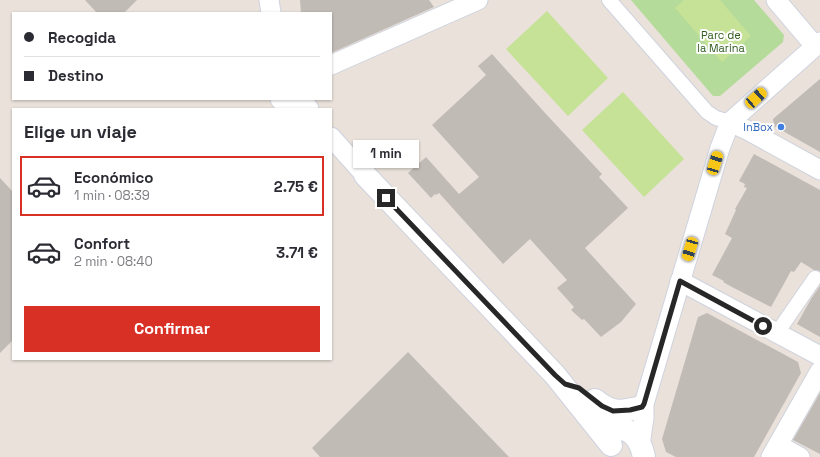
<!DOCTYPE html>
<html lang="es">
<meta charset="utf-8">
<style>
:root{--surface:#fff;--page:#f7f7f7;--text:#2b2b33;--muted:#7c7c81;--line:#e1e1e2;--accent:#d93025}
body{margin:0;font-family:"Space Grotesk",sans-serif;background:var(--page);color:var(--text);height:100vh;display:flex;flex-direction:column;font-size:15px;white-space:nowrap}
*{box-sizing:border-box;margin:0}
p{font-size:13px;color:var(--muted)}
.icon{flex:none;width:22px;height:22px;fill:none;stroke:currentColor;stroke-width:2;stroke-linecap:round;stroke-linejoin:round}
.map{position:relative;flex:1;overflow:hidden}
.drawer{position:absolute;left:12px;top:108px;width:320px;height:252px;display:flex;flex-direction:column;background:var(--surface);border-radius:0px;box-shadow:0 1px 3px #0004}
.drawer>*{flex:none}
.top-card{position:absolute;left:12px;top:12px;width:320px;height:88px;border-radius:0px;box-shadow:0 1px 3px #0004;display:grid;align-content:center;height:88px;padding:0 12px;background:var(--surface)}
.end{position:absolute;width:18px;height:18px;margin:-9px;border:5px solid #272727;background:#fff;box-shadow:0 0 0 2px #fff}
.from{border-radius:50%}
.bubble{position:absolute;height:28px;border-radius:0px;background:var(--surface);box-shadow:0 1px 3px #0004;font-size:13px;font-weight:700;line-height:28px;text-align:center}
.car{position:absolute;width:12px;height:24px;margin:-12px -6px;border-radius:5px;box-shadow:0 0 3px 1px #0007;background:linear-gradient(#f5c518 24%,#345 0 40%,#f5c518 0 76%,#345 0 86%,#f5c518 0)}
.top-card b{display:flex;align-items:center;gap:14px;height:38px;font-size:15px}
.top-card b+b{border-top:1px solid var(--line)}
.top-card i{width:10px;height:10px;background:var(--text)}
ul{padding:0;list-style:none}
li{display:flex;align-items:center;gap:12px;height:60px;margin:0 8px 6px;padding:0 4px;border:2px solid transparent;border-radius:0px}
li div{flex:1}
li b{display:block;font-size:15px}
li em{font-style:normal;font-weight:700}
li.selected{border-color:var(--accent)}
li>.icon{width:36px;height:36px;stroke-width:1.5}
h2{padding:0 12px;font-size:18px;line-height:48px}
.primary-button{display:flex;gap:8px;margin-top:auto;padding:8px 12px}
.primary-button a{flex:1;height:46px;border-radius:0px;background:var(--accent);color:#fff;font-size:16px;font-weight:700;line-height:46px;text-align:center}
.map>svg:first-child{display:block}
.green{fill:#b4db9a}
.pitch{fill:#c6e297}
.building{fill:#c1bbb6}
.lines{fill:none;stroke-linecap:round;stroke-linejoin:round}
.pedestrian-casing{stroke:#cfd3df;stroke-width:16}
.minor-casing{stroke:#cfd3df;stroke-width:21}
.tertiary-casing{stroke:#cfd3df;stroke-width:24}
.pedestrian{stroke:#fff;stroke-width:14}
.minor{stroke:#fff;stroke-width:19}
.tertiary{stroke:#fff;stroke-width:22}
.route{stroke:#272727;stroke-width:5}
.shop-dot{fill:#3f7fe0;stroke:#fff;stroke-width:1.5}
.labels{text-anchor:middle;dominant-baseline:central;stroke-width:4;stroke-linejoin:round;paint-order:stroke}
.park-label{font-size:11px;fill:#2f5c1f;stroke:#fff}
.shop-label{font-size:11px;fill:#366cbe;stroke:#fff;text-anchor:end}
</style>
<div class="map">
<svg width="820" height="457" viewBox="0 0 820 457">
<rect width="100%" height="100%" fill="#e9e1da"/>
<polygon class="green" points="631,0 754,0 784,35 783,42 720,96 713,96"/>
<g class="pitch">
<polygon points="684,0 720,0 751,36 722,62 675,8"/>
<polygon points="547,11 608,78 568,116 506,49"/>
<polygon points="623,92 684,159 644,197 582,130"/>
</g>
<g class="building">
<polygon points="85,0 137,0 124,13 97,13"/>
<polygon points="300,0 429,0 434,7 331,53 331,13 301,13"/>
<polygon points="492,54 546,114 602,174 599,177 628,208 585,248 636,304 621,322 601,337 584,319 582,320 571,310 574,307 557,288 567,280 530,239 503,264 439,193 436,195 435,194 431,198 408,173 426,157 459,194 479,177 432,125 486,75 478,66"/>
<polygon points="820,79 820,152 774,126 773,119"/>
<polygon points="754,154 820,190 820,271 814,270 801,262 794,272 791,271 771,307 732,287 723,282 724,281 712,275 732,238 725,234 736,210 735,209 747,188 744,187 745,184 739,181"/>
<polygon points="0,178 13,192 13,340 0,353"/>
<polygon points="820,286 820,337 797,324 811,299"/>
<polygon points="707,313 798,362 801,373 754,457 676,457 666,452 662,439 698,317"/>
<polygon points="408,352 509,457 320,457 312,448"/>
<polygon points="820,393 820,454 793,440"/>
</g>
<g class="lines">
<defs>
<g id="pedestrian">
<polyline points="609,0 707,112 716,118 730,122"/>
<polyline points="777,333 815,278"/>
</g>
<g id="minor">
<polyline points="269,0 271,13"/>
<polyline points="776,0 815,46"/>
<polyline points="331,65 478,0"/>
<polyline points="280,99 288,109"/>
<polyline points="301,99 309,109"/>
<polyline points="730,122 749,131 820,170"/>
<polyline points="331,137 365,175"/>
<polyline points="680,281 820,356"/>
<polyline points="640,445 644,418 644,404 720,148 730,122 820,42"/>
<polyline points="778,445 800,457"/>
<polyline points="771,457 820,371"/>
</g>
<g id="tertiary">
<polyline points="365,175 555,375 611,445"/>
<path d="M595,400C612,414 622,412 642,407"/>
<path d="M592,407C600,414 608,420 617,426C621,429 624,429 628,431C638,436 642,447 644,457"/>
</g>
</defs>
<use href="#pedestrian" class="pedestrian-casing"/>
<use href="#minor" class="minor-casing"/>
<use href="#tertiary" class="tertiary-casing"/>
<use href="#pedestrian" class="pedestrian"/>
<use href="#minor" class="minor"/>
<use href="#tertiary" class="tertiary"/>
</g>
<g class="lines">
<polyline class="route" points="386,198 555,375 565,384 579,388 602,406 613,411 630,410 642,407 644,404 680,281 763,326"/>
</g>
<circle class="shop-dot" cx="781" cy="127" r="4"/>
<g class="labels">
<g class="park-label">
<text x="721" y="35">Parc de<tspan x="721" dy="13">la Marina</tspan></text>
</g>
<g class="shop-label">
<text x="773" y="127">InBox</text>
</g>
</g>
</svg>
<i class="end from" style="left:763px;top:326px"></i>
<i class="end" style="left:386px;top:198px"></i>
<div class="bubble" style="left:353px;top:140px;width:66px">1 min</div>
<i class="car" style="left:756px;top:98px;rotate:48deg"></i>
<i class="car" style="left:715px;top:163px;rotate:17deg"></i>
<i class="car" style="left:690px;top:249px;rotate:197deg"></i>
<div class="top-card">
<b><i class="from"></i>Recogida</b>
<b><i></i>Destino</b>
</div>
<section class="drawer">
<h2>Elige un viaje</h2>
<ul>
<li class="selected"><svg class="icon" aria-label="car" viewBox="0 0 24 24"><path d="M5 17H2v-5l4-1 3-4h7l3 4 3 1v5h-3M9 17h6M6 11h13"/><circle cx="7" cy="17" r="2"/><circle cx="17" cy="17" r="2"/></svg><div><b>Económico</b><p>1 min · 08:39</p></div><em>2.75 €</em></li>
<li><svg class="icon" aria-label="car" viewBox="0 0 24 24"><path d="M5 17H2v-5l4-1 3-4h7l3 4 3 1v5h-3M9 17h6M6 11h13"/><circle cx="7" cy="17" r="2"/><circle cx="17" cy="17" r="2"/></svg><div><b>Confort</b><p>2 min · 08:40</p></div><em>3.71 €</em></li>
</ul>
<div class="primary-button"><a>Confirmar</a></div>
</section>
</div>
